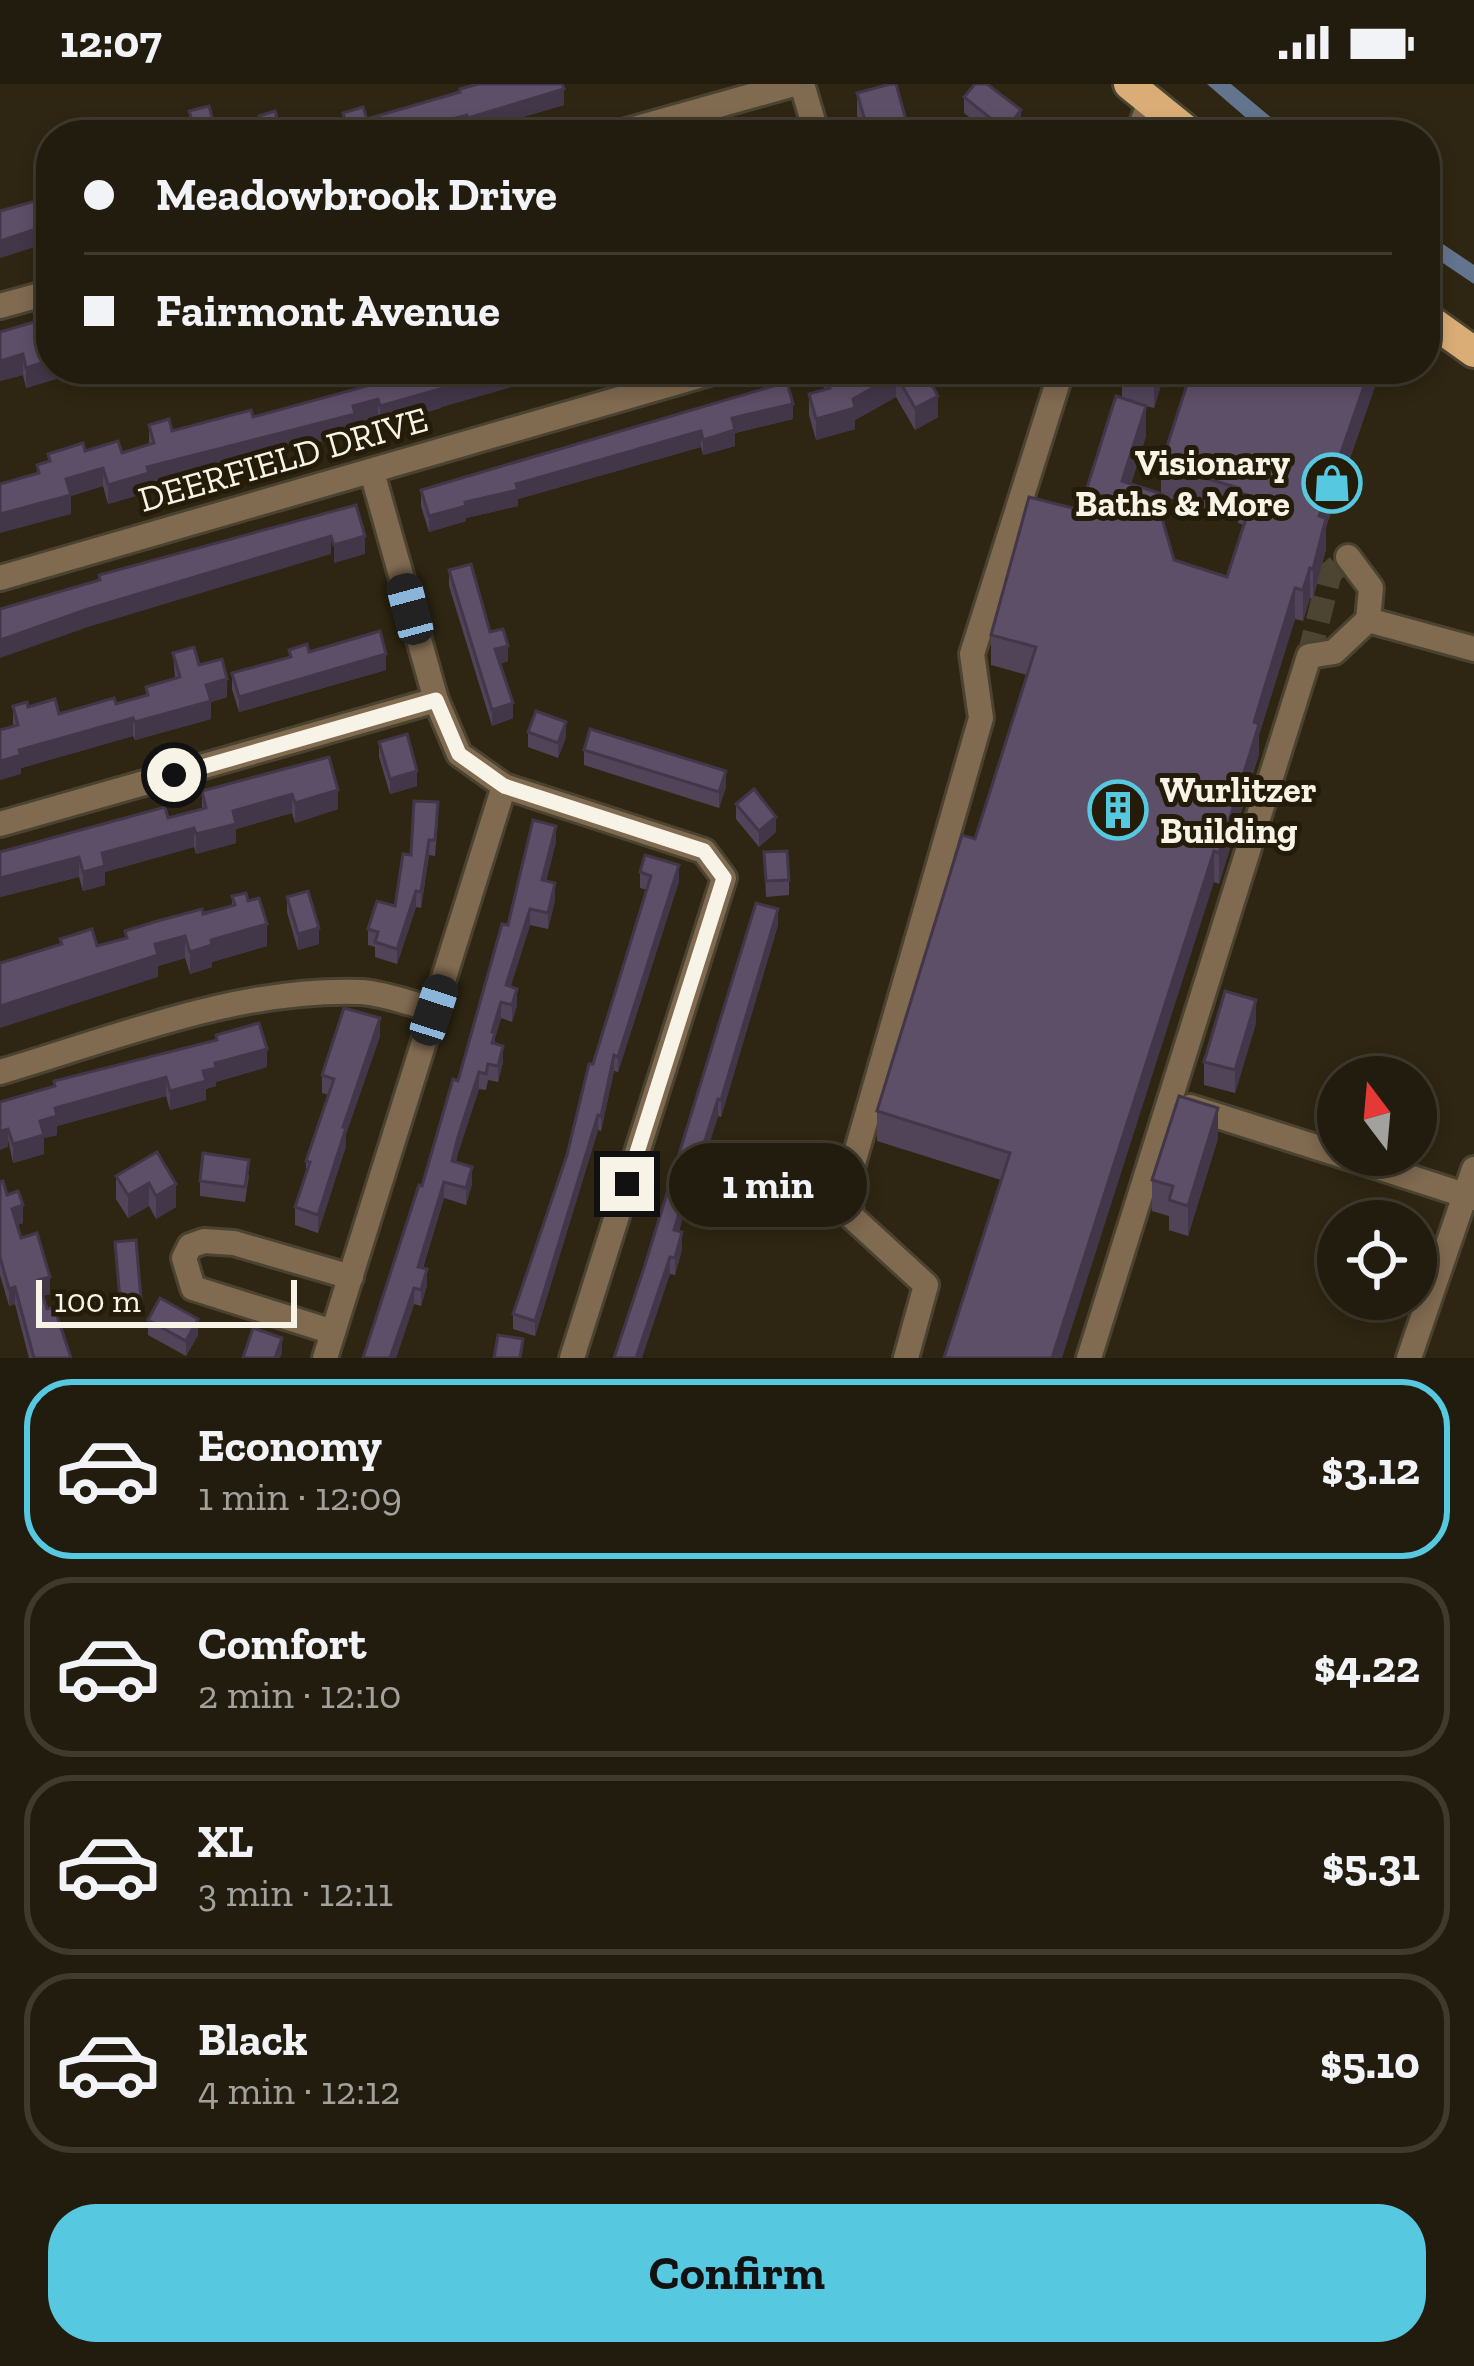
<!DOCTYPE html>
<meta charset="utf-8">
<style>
:root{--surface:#221c0e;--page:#2a2517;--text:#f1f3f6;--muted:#a2a19e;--line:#3f3a2e;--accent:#56c9e0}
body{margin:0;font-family:"Zilla Slab",serif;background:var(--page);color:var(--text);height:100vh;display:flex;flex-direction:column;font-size:45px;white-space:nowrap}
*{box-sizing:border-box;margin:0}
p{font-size:39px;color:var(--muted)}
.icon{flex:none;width:66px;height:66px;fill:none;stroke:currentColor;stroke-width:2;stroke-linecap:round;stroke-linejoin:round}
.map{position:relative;height:1274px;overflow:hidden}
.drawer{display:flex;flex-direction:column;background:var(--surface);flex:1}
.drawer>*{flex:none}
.banner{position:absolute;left:36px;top:36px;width:1404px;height:264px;border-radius:48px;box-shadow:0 6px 18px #0003,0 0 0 3px var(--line);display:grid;align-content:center;height:264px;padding:0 48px;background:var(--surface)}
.needle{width:78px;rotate:344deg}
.controls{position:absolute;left:1317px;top:972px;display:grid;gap:24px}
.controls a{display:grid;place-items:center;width:120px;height:120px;border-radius:50%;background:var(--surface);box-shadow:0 6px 18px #0003,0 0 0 3px var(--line);font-size:60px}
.scale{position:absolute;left:36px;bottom:30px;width:261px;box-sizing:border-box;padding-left:12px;border:6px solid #f8f3e7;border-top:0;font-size:33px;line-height:42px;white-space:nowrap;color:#f8f3e7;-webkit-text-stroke:9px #241c09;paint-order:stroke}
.end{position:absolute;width:54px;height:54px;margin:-27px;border:15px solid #f8f3e7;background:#111;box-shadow:0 0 0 6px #111}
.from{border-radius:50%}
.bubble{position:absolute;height:84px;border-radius:42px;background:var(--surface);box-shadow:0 6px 18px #0003,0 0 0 3px var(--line);font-size:39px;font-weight:700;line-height:84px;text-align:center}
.car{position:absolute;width:36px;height:72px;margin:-36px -18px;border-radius:15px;box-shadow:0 0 9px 3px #0007;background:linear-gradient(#222 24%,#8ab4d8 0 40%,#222 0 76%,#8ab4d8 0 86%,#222 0)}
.banner b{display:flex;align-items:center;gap:42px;height:114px;font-size:45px}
.banner b+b{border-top:3px solid var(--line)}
.banner i{width:30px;height:30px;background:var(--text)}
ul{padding:21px 0 0;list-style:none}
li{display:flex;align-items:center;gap:36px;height:180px;margin:0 24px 18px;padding:0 24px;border:6px solid var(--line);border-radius:48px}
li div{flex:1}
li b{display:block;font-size:45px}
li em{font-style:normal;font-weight:700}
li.active{border-color:var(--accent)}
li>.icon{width:108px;height:108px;stroke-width:1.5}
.action{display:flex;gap:24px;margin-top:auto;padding:24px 48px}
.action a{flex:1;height:138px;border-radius:48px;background:var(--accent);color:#111;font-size:48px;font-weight:700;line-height:138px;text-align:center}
.status{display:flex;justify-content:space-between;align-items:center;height:84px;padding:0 60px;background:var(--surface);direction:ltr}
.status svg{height:33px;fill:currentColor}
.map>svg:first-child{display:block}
.water{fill:#63748e}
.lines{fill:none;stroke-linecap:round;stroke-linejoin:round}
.minor-tunnel{stroke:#4c4532;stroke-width:24;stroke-dasharray:24 12;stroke-linecap:butt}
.minor-casing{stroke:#4a4330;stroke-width:30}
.major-casing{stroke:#4a4330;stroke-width:36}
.minor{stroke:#806a50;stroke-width:24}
.major{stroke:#daad76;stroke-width:30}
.wall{fill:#514459;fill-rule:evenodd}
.shaded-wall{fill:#423749}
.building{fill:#5e4f68;stroke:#423749;stroke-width:3}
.route{stroke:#f8f3e7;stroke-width:15}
.labels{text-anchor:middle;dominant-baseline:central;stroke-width:10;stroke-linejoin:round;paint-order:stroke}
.street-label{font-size:36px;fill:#f8f3e7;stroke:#241c09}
.poi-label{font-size:36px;font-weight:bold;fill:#f8f3e7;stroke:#241c09;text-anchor:end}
</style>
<div class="status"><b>12:07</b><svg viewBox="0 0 49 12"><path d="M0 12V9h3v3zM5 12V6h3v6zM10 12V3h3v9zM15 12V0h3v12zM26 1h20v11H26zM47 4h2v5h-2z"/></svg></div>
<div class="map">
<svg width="1474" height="1274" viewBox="0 0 1474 1274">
<rect width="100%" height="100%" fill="#2e2612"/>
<g class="water">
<polygon points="1207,0 1231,0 1292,51 1266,51"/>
<polygon points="1425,148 1474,181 1474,200 1425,167"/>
</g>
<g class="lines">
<polyline class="minor-tunnel" points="1309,572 1330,489 1348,473"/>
<defs>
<g id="minor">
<polyline points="802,0 817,51"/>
<polyline points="612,51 794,0"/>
<polyline points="1138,51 1150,17"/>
<polyline points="0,222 51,208"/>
<polyline points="372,388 436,616 459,670 504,702 704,767 724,794 572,1274"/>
<polyline points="0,494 723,285"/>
<polyline points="1368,536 1474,565"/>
<polyline points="0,740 436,616"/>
<path d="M0,988C116,954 239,903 362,908C386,910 412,920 435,926"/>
<polyline points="1190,1023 1338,1070"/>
<polyline points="1341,1071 1474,1114"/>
<polyline points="333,1248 193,1204 184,1174 190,1162 204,1157 234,1159 351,1193"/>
<polyline points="325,1274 504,702"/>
<polyline points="906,1274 926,1201 852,1133 846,1104 981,634 972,570 1062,285"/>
<polyline points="1089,1274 1309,572 1334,568 1368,536 1371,504 1348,473"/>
<polyline points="1409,1274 1474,1085"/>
</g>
<g id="major">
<polyline points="1129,0 1192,51"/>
<polyline points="1425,233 1474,268"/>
</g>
</defs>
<use href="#minor" class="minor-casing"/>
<use href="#major" class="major-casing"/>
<use href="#minor" class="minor"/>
<use href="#major" class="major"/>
</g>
<g class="wall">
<polygon points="563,2 564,21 468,49 467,46 449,51 345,51 343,44 343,29 367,35"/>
<polygon points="857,9 906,51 863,51 857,32"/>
<polygon points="964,13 1021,42 1013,51 992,51 964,29"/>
<polygon points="189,27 214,51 192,51 189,43"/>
<polygon points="51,233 72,285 72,290 26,304 23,291 0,297"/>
<polygon points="429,285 441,324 380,341 378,333 355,340 355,349 149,401 149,408 108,420 103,402 71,412 71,430 37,389 37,381 48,378 48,370 85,367 122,369 149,361 149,341 172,347 253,333"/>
<polygon points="823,285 923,285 938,333 915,346 896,313 855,336 855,345 816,356 809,331 809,310 824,306"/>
<path d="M1122,285H1166L1154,324L1146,322V352L1131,400L1161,410V381L1192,285H1381L1326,443V465L1313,515L1310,514L1303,537L1295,535L1259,651V670L1219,800L1214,798L1001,1096L877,1057V1027L975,755L1027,591L991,581V551L1080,426L1122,314ZM1162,412L1238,435V439L1244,441L1227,493L1174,476L1162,437Z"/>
<polygon points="787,298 793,335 735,349 735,362 703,371 701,363 518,415 518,422 466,434 466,437 429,448 421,422 421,406"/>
<polygon points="449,486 508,577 500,580 513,634 492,642 449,502"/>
<polygon points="289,566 309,568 386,586 239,628 232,605 232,589 289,573"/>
<polygon points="173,569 199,581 227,613 211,618 211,635 135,656 133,652 21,684 21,690 13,642 13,622 28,623 59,630 116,620 146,611 146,603 175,594"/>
<polygon points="528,648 566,653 558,674 528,663"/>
<polygon points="379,658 417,702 390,710 379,673"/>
<polygon points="584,666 726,703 719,724 584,681"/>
<polygon points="329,673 338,725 295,739 292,729 236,745 236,759 196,770 194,763 105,788 105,801 83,807 79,793 0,813 168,734 202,725 202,707"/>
<polygon points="736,720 776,748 759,763 736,735"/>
<polygon points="438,734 435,772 429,771 421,824 416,823 397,880 375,873 375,863 368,861 368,845 395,822"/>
<polygon points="556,758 546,797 555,816 548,845 530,841 510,903 517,921 512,938 501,934 495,954 495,960 503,978 498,998 488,996 486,1006 479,1005 458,1069 456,1078 472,1100 466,1121 444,1114 423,1184 427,1201 421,1222 414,1220 396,1274 363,1274 458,997 508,841"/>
<polygon points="764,768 789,796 789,811 766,813"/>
<polygon points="640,788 679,797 618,988 614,987 601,1047 598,1046 535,1252 513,1245 513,1230 567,1071 647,806 640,804"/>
<polygon points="232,812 267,862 212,878 212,883 190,890 185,874 158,882 158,893 60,861 60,855 97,862 125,854 125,847 232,821"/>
<polygon points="287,813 319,860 298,866 287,828"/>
<polygon points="778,841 721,1033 718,1032 686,1134 683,1133 679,1147 682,1165 675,1191 670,1190 614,1274"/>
<polygon points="1256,939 1235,1009 1204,1001 1204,978"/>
<polygon points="216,951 267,983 216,998 216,1002 206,1005 206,1016 170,1026 166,1012 57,1042 57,1051 44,1054 44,1070 13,1079 0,1018 54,1003 54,997 216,956"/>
<polygon points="380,952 346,1050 346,1062 318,1149 295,1141 295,1123 306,1091 306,1077 329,1011 322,1009 322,991"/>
<polygon points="1218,1054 1188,1152 1169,1146 1169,1132 1152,1127 1152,1096"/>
<polygon points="157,1068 176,1123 156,1135 149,1122 128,1134 116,1115 116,1092"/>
<polygon points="249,1091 245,1118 200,1112 200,1097"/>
<polygon points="0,1098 23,1139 17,1141 21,1154 50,1210 43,1212 47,1225 71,1274 29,1274 15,1220 9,1222 0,1191"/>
<polygon points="115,1158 141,1215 141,1230 120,1232"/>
<polygon points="148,1236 198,1251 186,1272 148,1251"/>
</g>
<g class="shaded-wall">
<polygon points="564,5 564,21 468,49 468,34"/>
<polygon points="1021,26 1021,42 1013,51 1005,51 1005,46"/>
<polygon points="467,31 467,46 449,51 391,51"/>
<polygon points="906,36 906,51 868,51 868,47"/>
<polygon points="214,40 214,51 195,51 195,45"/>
<polygon points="51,140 51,158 0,174 0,157"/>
<polygon points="23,270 23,291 0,297 0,277"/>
<polygon points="51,276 51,285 72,285 72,290 26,304 26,284"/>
<polygon points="511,285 574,285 380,341 380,322"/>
<polygon points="1156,285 1166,285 1154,324 1154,293"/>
<polygon points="1370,285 1381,285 1326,443 1326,465 1313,515 1313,485 1319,432"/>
<polygon points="896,291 896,313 855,336 855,345 816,356 816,335"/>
<polygon points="938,312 938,333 915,346 915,324"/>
<polygon points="378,315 378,333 355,340 355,349 149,401 149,408 108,420 108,401 147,383"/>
<polygon points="793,320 793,335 735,349 735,362 703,371 703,356 732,334"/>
<polygon points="1146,322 1146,352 1122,428 1122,397"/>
<polygon points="701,347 701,363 518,415 518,422 466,434 466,437 429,448 429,432 465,418 516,400"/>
<polygon points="103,384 103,402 71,412 71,430 0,449 0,430 66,395"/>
<polygon points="331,452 331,470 88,543 0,574 0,556 88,525"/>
<polygon points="365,452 365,470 334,479 334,461"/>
<polygon points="1310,484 1310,514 1303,537 1303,506"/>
<polygon points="1295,504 1295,535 1259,651 1259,670 1219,800 1219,769 1254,638"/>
<polygon points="508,562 508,577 495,581 495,565"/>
<polygon points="386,570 386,586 239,628 239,613"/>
<polygon points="227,595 227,613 211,618 211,635 135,656 135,638 206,601"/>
<polygon points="513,619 513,634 492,642 492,626"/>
<polygon points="133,634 133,652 21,684 21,690 0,696 0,677 19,666"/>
<polygon points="566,638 566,653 558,674 558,659"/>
<polygon points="417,687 417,702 390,710 390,695"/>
<polygon points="726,687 726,703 719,724 719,708"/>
<polygon points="338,706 338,725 295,739 295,719"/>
<polygon points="292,710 292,729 236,745 236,759 196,770 196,750 233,727"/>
<polygon points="776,733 776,748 759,763 759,747"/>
<polygon points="556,742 556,758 542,813 542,796"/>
<polygon points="194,744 194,763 105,788 105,801 83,807 83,788 102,769"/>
<polygon points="429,756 429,771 421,824 421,808"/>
<polygon points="1214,767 1214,798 1062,1274 1052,1274"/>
<polygon points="79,773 79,793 0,813 0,794"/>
<polygon points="679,781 679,797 618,988 618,973"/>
<polygon points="555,799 555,816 548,845 548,829"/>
<polygon points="416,807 416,823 397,880 397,865"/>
<polygon points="530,825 530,841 506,918 506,901"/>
<polygon points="778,825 778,841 721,1033 721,1016"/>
<polygon points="267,840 267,862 212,878 212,883 190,890 190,868 211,856"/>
<polygon points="319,844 319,860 298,866 298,850"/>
<polygon points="185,852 185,874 158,882 158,893 0,944 0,922 155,860"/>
<polygon points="517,905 517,921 512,938 512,921"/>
<polygon points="1256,916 1256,939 1235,1009 1235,986"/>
<polygon points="501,918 501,934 495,954 492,975 492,948"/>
<polygon points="380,934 380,952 346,1050 346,1062 318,1149 318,1131 343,1043"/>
<polygon points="503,962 503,978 498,998 498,982"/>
<polygon points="267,965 267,983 216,998 216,1002 206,1005 206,1016 170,1026 170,1007 215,979"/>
<polygon points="614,971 614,987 601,1047 601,1032"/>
<polygon points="479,988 479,1005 458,1069 452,1094 452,1077 458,1053"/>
<polygon points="166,993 166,1012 57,1042 57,1051 44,1054 44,1070 13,1079 13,1060 55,1024"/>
<polygon points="718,1015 718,1032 686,1134 686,1117"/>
<polygon points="1218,1024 1218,1054 1188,1152 1188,1122"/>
<polygon points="598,1031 598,1046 535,1252 535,1237"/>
<polygon points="8,1045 8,1063 0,1066 0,1047"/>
<polygon points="472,1083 472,1100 466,1121 466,1104"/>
<polygon points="444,1098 444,1114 418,1199 418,1183"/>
<polygon points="149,1099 149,1122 128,1134 128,1111"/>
<polygon points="176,1100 176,1123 156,1135 156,1112"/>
<polygon points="683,1116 683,1133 674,1163 674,1146"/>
<polygon points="23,1121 23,1139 12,1142 12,1125"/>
<polygon points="682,1148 682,1165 675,1191 675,1174"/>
<polygon points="670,1173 670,1190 642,1274 636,1274"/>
<polygon points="427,1185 427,1201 421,1222 421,1206"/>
<polygon points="50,1193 50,1210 38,1213 38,1196"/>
<polygon points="15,1203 15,1220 9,1222 9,1205"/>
<polygon points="414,1204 414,1220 396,1274 390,1274"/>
<polygon points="198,1235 198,1251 186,1272 186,1257"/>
<polygon points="282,1254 282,1269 280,1274 275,1274"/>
</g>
<g class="building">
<polygon points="478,0 562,0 564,5 468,34 467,31 391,51 349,51 343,29 363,23 367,35 460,8 460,5"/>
<polygon points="890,0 896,0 906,36 868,47 857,9"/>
<polygon points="975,0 987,0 1021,26 1005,46 964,13"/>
<polygon points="209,22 214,40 195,45 189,27"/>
<polygon points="275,27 280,44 292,40 295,51 265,51 259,32"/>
<polygon points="741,39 745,51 685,51 699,47 700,51"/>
<polygon points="51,106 51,140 0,157 0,127 39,116 37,110"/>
<polygon points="51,233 51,276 26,284 23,270 0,277 0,248"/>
<polygon points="429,285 511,285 380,322 378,315 353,322 355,330 147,383 149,389 108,401 103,384 66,395 71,411 0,430 0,400 39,389 37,381 50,377 48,370 83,359 85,367 118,357 122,369 154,359 149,341 169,335 172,347 251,326 253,333"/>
<polygon points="824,285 923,285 938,312 915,324 896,291 853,315 855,324 816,335 809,310 830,304"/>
<polygon points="1126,285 1156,285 1154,293"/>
<polygon points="1192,285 1370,285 1319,432 1326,434 1313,485 1310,484 1303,506 1295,504 1254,638 1259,640 1219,769 1214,767 1052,1274 944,1274 1010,1069 877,1027 962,751 975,755 1036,563 991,551 1029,413 1080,426 1116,312 1146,322 1122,397 1162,410 1159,424 1174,476 1227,493 1253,413 1238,408 1239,404 1161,381"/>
<polygon points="787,298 793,320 732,334 735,346 703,356 701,347 516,400 518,406 465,418 466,422 429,432 421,406"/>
<polygon points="356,421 365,452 334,461 331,452 88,525 0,556 0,525 100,496 99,491"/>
<polygon points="471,480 490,548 503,545 508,562 495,565 513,619 492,626 449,486"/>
<polygon points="380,547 386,570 239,613 232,589 291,573 289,566 307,560 309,568"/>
<polygon points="194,563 199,581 222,575 227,595 206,601 211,617 135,638 133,634 19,666 21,671 0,677 0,646 18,641 13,622 27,618 28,623 55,615 59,630 114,614 116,620 148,611 146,603 180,593 173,569"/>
<polygon points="536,627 566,638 558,659 528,648"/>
<polygon points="590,645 726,687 719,708 584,666"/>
<polygon points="407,650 417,687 390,695 379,658"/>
<polygon points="329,673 338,706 295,719 292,710 233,727 236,740 196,750 194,744 102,769 105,782 83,788 79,773 0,794 0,768 165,723 168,734 206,724 202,707"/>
<polygon points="754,705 776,733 759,747 736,720"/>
<polygon points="414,717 438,718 435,756 429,756 421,808 416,807 397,865 375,858 378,848 368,845 377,817 395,822 403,770 411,771"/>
<polygon points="533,736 556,742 542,796 555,799 548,829 530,825 506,901 517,905 512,921 501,918 492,948 495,949 492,959 503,962 498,982 488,980 486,990 479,988 458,1053 452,1077 472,1083 466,1104 444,1098 418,1183 427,1185 421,1206 414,1204 390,1274 363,1274 419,1101 422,1102 453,995 458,997 502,840 508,841"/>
<polygon points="787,767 789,796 766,797 764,768"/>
<polygon points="645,771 679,781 618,973 614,971 601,1032 598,1031 535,1237 513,1230 567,1071 589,980 593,980 651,792 640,788"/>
<polygon points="308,807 319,844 298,850 287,813"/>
<polygon points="246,809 248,817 259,814 267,840 211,856 212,861 190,868 185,852 155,860 158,871 0,922 0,879 62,860 60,855 92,845 97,862 127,854 125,847 154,838 202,825 203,830 235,821 232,812"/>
<polygon points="756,819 778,825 721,1016 718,1015 686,1117 683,1116 674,1146 682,1148 675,1174 670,1173 636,1274 614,1274 645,1181"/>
<polygon points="1225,907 1256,916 1235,986 1204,978"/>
<polygon points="344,924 380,934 343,1043 346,1044 318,1131 295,1123 310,1078 306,1077 334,995 322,991"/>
<polygon points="259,939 267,965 215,979 216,984 203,987 206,997 170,1007 166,993 55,1024 57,1032 40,1037 44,1051 13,1060 8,1045 0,1047 0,1018 55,1002 54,997 217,956 216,951"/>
<polygon points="1179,1012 1218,1024 1188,1122 1169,1116 1173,1102 1152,1096"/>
<polygon points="157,1068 176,1100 156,1112 149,1099 128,1111 116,1092"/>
<polygon points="203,1069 249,1076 245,1103 200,1097"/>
<polygon points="3,1097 7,1111 18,1107 23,1121 12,1125 21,1154 37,1149 50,1193 38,1196 47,1225 54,1223 71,1274 34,1274 15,1203 9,1205 0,1173 0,1098"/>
<polygon points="136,1156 141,1215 120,1216 115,1158"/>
<polygon points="160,1214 198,1235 186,1257 148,1236"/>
<polygon points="253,1244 282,1254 275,1274 243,1274"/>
<polygon points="498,1251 523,1255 520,1274 494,1274"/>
</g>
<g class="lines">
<polyline class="route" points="174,691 436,616 459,670 504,702 704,767 724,794 627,1100"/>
</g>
<defs>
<symbol id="shop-ring" viewBox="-11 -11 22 22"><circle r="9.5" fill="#241c09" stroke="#56c9e0" stroke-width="1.5"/><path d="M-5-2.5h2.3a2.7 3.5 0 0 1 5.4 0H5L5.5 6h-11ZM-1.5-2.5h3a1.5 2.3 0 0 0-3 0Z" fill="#56c9e0"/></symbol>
<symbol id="building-ring" viewBox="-11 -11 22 22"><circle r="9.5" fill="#241c09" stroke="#56c9e0" stroke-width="1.5"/><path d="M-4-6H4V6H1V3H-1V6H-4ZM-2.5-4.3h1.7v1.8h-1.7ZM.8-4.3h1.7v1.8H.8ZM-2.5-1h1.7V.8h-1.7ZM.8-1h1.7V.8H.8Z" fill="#56c9e0"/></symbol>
</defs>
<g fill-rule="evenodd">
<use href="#shop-ring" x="1299" y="366" width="66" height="66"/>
<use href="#building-ring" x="1085" y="693" width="66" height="66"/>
</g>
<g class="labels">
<g class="street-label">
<text transform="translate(283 375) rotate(-16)">DEERFIELD DRIVE</text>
</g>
<g class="poi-label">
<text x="1290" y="378">Visionary<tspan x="1290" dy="41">Baths &amp; More</tspan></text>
<text x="1160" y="705" text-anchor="start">Wurlitzer<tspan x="1160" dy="41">Building</tspan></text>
</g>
</g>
</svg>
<div class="controls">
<a><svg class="needle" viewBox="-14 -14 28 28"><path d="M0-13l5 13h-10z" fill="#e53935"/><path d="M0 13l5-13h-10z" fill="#a2a19e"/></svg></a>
<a><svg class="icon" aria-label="locate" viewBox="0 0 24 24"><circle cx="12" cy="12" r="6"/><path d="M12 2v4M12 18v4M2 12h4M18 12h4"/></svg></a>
</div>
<div class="scale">100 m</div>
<i class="end from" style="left:174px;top:691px"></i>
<i class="end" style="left:627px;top:1100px"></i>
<div class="bubble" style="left:669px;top:1059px;width:198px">1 min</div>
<i class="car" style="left:410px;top:525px;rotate:345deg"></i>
<i class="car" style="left:434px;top:926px;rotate:18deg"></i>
<div class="banner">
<b><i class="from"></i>Meadowbrook Drive</b>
<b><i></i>Fairmont Avenue</b>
</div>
</div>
<section class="drawer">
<ul>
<li class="active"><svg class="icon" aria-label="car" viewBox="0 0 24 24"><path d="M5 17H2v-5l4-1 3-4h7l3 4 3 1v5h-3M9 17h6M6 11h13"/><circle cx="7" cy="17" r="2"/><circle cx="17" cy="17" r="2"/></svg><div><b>Economy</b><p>1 min · 12:09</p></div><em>$3.12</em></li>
<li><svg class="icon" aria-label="car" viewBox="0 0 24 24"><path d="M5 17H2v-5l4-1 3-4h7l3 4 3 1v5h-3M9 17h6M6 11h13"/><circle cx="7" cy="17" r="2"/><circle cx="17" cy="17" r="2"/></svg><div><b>Comfort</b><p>2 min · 12:10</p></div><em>$4.22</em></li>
<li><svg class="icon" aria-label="car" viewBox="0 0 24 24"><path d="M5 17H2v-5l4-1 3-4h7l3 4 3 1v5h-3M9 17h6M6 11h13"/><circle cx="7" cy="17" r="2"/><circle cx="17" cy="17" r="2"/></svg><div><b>XL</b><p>3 min · 12:11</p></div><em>$5.31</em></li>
<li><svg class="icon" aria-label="car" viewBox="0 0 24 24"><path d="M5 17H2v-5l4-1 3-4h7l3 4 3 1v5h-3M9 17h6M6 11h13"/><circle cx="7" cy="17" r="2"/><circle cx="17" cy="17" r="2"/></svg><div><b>Black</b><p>4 min · 12:12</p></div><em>$5.10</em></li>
</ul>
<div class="action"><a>Confirm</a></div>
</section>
